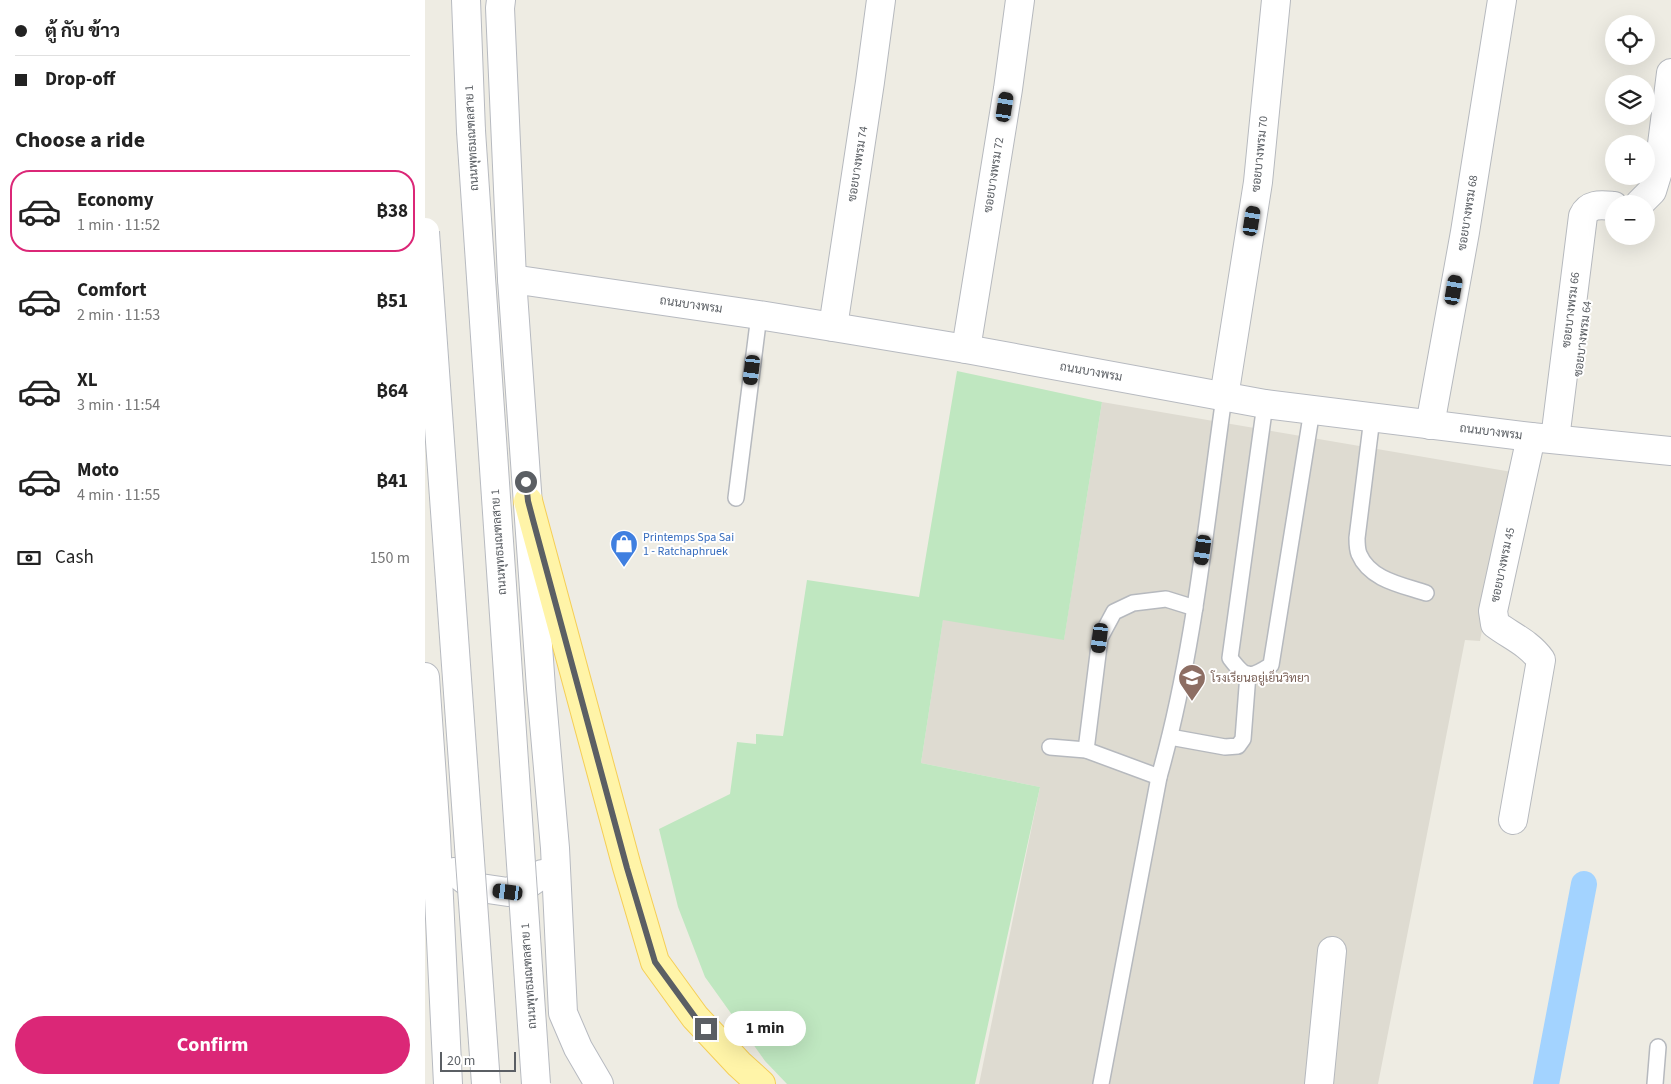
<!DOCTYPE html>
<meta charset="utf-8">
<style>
:root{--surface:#fff;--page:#f2f2f2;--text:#222;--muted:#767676;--line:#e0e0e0;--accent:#db2777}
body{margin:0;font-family:"Source Sans 3",Sarabun,sans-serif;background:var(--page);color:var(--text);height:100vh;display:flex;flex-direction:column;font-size:19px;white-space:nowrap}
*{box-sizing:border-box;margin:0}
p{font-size:16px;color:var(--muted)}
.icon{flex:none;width:28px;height:28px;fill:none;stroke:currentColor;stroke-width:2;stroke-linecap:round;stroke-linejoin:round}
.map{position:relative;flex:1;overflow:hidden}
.details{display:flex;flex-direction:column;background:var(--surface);width:425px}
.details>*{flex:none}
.top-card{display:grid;align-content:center;height:110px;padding:0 15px;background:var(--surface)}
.buttons{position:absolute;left:1180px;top:15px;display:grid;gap:10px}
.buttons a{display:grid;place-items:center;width:50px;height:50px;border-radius:50%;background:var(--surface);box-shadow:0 5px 20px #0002;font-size:25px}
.scale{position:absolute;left:15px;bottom:12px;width:76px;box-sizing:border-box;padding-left:5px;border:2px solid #5b5f64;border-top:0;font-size:14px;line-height:18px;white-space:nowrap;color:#5b5f64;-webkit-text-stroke:4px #fff;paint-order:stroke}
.end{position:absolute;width:22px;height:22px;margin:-11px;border:6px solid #5b5f64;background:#fff;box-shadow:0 0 0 2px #fff}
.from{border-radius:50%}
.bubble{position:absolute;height:35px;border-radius:18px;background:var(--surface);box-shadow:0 5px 20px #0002;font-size:16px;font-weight:700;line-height:35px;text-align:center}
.car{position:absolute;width:15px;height:30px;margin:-15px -8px;border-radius:6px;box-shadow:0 0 4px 1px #0007;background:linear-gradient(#222 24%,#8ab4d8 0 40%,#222 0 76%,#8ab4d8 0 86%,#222 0)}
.top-card b{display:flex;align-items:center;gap:18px;height:48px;font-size:19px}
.top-card b+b{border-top:1px solid var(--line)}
.top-card i{width:12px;height:12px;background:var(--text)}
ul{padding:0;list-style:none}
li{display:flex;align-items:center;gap:15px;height:82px;margin:0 10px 8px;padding:0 5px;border:2px solid transparent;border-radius:20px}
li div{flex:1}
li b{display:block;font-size:19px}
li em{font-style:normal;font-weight:700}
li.active{border-color:var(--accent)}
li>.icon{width:45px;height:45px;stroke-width:1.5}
h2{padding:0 15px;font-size:22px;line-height:60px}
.pay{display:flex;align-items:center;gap:12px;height:55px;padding:0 15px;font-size:19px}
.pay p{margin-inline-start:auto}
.primary-button{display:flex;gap:10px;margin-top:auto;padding:10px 15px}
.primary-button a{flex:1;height:58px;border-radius:30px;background:var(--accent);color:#fff;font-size:20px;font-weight:700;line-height:58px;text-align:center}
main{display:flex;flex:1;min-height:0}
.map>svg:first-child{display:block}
.education{fill:#dedbd1}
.green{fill:#bfe7c0}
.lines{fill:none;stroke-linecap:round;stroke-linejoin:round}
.canal{stroke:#a3d3ff;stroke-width:26}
.lane-casing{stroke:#b6b9be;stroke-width:18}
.street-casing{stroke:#b6b9be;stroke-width:30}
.secondary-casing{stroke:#b7bac0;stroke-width:30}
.primary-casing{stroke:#f5ce56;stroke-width:30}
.lane{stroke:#fff;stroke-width:15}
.street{stroke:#fff;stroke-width:28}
.secondary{stroke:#fff;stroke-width:28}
.primary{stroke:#fff4a8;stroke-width:28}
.secondary-bridge-casing{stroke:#b7bac0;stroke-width:30;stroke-linecap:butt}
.secondary-bridge{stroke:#fff;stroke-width:28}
.route{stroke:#5b5f64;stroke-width:6}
.labels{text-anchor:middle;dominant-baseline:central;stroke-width:4;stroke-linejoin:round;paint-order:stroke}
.street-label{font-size:12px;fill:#5b5f64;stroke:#fff}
.shop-label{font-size:12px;fill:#366cbe;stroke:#fff;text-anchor:start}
.education-label{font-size:12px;fill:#785e54;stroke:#fff;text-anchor:start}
</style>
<main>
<section class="details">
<div class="top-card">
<b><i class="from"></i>ตู้ กับ ข้าว</b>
<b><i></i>Drop-off</b>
</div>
<h2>Choose a ride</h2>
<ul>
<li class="active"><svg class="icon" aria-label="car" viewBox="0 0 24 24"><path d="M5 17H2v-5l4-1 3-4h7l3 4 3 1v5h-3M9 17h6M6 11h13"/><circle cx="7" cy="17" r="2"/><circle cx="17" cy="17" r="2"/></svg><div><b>Economy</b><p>1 min · 11:52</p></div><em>฿38</em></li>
<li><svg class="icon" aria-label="car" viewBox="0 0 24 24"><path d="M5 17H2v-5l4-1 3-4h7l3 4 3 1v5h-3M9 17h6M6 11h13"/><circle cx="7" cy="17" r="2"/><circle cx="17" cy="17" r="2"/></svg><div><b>Comfort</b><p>2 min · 11:53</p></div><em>฿51</em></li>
<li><svg class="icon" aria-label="car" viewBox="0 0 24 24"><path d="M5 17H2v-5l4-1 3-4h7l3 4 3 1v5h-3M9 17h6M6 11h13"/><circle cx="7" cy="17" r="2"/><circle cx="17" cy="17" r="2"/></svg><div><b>XL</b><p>3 min · 11:54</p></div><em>฿64</em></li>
<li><svg class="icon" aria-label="car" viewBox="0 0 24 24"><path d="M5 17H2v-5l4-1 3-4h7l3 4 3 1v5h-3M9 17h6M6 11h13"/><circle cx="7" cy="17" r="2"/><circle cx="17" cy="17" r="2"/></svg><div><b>Moto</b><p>4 min · 11:55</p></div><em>฿41</em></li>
</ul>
<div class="pay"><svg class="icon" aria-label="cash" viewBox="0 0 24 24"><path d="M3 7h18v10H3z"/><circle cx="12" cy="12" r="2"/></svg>Cash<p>150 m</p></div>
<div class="primary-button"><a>Confirm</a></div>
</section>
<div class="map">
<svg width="1246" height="1084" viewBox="0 0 1246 1084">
<rect width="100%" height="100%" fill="#eeece3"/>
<polygon class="education" points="677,402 1087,472 1055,641 1040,640 953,1084 554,1084 615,787 496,763 518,619 639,639"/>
<polygon class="green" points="532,371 677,402 639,640 518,620 496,763 615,787 550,1084 362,1084 340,1061 280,977 253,907 234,829 305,794 312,742 331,744 331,734 358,736 382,580 494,597"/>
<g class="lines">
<polyline class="canal" points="1121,1084 1159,884"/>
<defs>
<g id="lane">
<path d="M840,404L805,658C821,679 824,679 846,665L887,410"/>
<path d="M947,418L932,538C932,543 932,549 934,554C945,580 977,585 1001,593"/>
<polyline points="311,498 334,315"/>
<polyline points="745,737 800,747 813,746 818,739 823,674"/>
<polyline points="625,747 661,750 734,777"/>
<polyline points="661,750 675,638 689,612 708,603 741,599 770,608"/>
<path d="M676,1084L734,777C769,654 781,523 799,397"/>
<polyline points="1230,1084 1233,1047"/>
</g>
<g id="street">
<polyline points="1214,204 1227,191 1234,168 1246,73"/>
<polyline points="408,327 445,82 456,0"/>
<polyline points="541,349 583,89 595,0"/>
<polyline points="799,397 833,182 851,0"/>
<polyline points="1005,425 1040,232 1077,0"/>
<path d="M1130,439L1158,216C1164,203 1176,205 1189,206"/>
<path d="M1088,820L1116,660C1104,643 1086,636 1070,624L1068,611L1106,437"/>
<polyline points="894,1084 907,951"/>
</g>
<g id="secondary">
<polyline points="41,0 46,131"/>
<polyline points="76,0 75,8 87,279 116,688 130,848 138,1013 153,1048 174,1084"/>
<polyline points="87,279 334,315 408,327 541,349 840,404 1106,437 1246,451"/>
<polyline points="0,677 11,836 23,1084"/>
<polyline points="30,872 49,887 83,892 103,884 117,874"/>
</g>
<polyline id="primary" points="103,501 202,867 230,962 270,1017 314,1064 336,1084"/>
</defs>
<use href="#lane" class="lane-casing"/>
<use href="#street" class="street-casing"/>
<use href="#secondary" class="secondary-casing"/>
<use href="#primary" class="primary-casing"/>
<use href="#lane" class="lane"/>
<use href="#street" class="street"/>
<use href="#secondary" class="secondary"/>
<use href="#primary" class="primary"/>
<defs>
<g id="secondary-bridge">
<polyline points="46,131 111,1084"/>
<polyline points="0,232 61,1084"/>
</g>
</defs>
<use href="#secondary-bridge" class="secondary-bridge-casing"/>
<use href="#secondary-bridge" class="secondary-bridge"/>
</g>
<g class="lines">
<polyline class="route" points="101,482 103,501 108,520 202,868 230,962 270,1017 281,1029"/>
</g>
<defs>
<symbol id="shop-pin" viewBox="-11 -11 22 30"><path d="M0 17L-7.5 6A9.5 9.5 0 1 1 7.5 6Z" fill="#3f7fe0" stroke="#fff"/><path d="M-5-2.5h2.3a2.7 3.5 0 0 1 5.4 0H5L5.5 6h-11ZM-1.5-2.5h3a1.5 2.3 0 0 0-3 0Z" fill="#fff"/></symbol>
<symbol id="school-pin" viewBox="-11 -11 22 30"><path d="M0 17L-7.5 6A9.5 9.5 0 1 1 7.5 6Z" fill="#8d6e63" stroke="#fff"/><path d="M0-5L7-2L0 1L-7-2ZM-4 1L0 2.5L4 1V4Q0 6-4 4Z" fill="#fff"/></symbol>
</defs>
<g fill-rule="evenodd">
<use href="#shop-pin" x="183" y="528" width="32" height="43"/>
<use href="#school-pin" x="751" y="662" width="32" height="43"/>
</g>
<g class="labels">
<g class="street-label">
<text transform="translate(47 138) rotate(-93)">ถนนพุทธมณฑลสาย 1</text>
<text transform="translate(835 154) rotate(-84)">ซอยบางพรม 70</text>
<text transform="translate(433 164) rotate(-81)">ซอยบางพรม 74</text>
<text transform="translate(569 175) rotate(-81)">ซอยบางพรม 72</text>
<text transform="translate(1043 213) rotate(-81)">ซอยบางพรม 68</text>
<text transform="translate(266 305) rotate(8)">ถนนบางพรม</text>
<text transform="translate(1146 310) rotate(-83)">ซอยบางพรม 66</text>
<text transform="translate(1158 339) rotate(-83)">ซอยบางพรม 64</text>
<text transform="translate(666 372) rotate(10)">ถนนบางพรม</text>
<text transform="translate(1066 432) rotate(7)">ถนนบางพรม</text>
<text transform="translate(74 542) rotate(-94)">ถนนพุทธมณฑลสาย 1</text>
<text transform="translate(1078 565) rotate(-78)">ซอยบางพรม 45</text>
<text transform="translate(104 976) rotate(-94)">ถนนพุทธมณฑลสาย 1</text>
</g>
<g class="shop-label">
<text x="218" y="537">Printemps Spa Sai<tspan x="218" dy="14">1 - Ratchaphruek</tspan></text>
</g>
<g class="education-label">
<text x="786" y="678">โรงเรียนอยู่เย็นวิทยา</text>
</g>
</g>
</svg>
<div class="buttons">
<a><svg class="icon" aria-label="locate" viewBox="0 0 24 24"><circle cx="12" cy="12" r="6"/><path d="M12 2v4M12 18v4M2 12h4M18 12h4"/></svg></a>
<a><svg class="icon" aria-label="layers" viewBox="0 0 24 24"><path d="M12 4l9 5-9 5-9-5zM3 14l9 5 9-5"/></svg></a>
<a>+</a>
<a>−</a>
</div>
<div class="scale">20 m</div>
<i class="end from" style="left:101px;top:482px"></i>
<i class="end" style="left:281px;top:1029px"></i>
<div class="bubble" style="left:299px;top:1011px;width:82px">1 min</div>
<i class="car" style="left:580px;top:107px;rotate:9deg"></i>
<i class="car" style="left:827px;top:221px;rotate:9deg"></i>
<i class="car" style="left:1029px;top:290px;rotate:10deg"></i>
<i class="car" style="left:327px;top:370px;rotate:187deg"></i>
<i class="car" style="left:778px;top:550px;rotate:188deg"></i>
<i class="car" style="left:675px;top:638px;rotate:187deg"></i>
<i class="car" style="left:83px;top:892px;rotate:277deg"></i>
</div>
</main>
